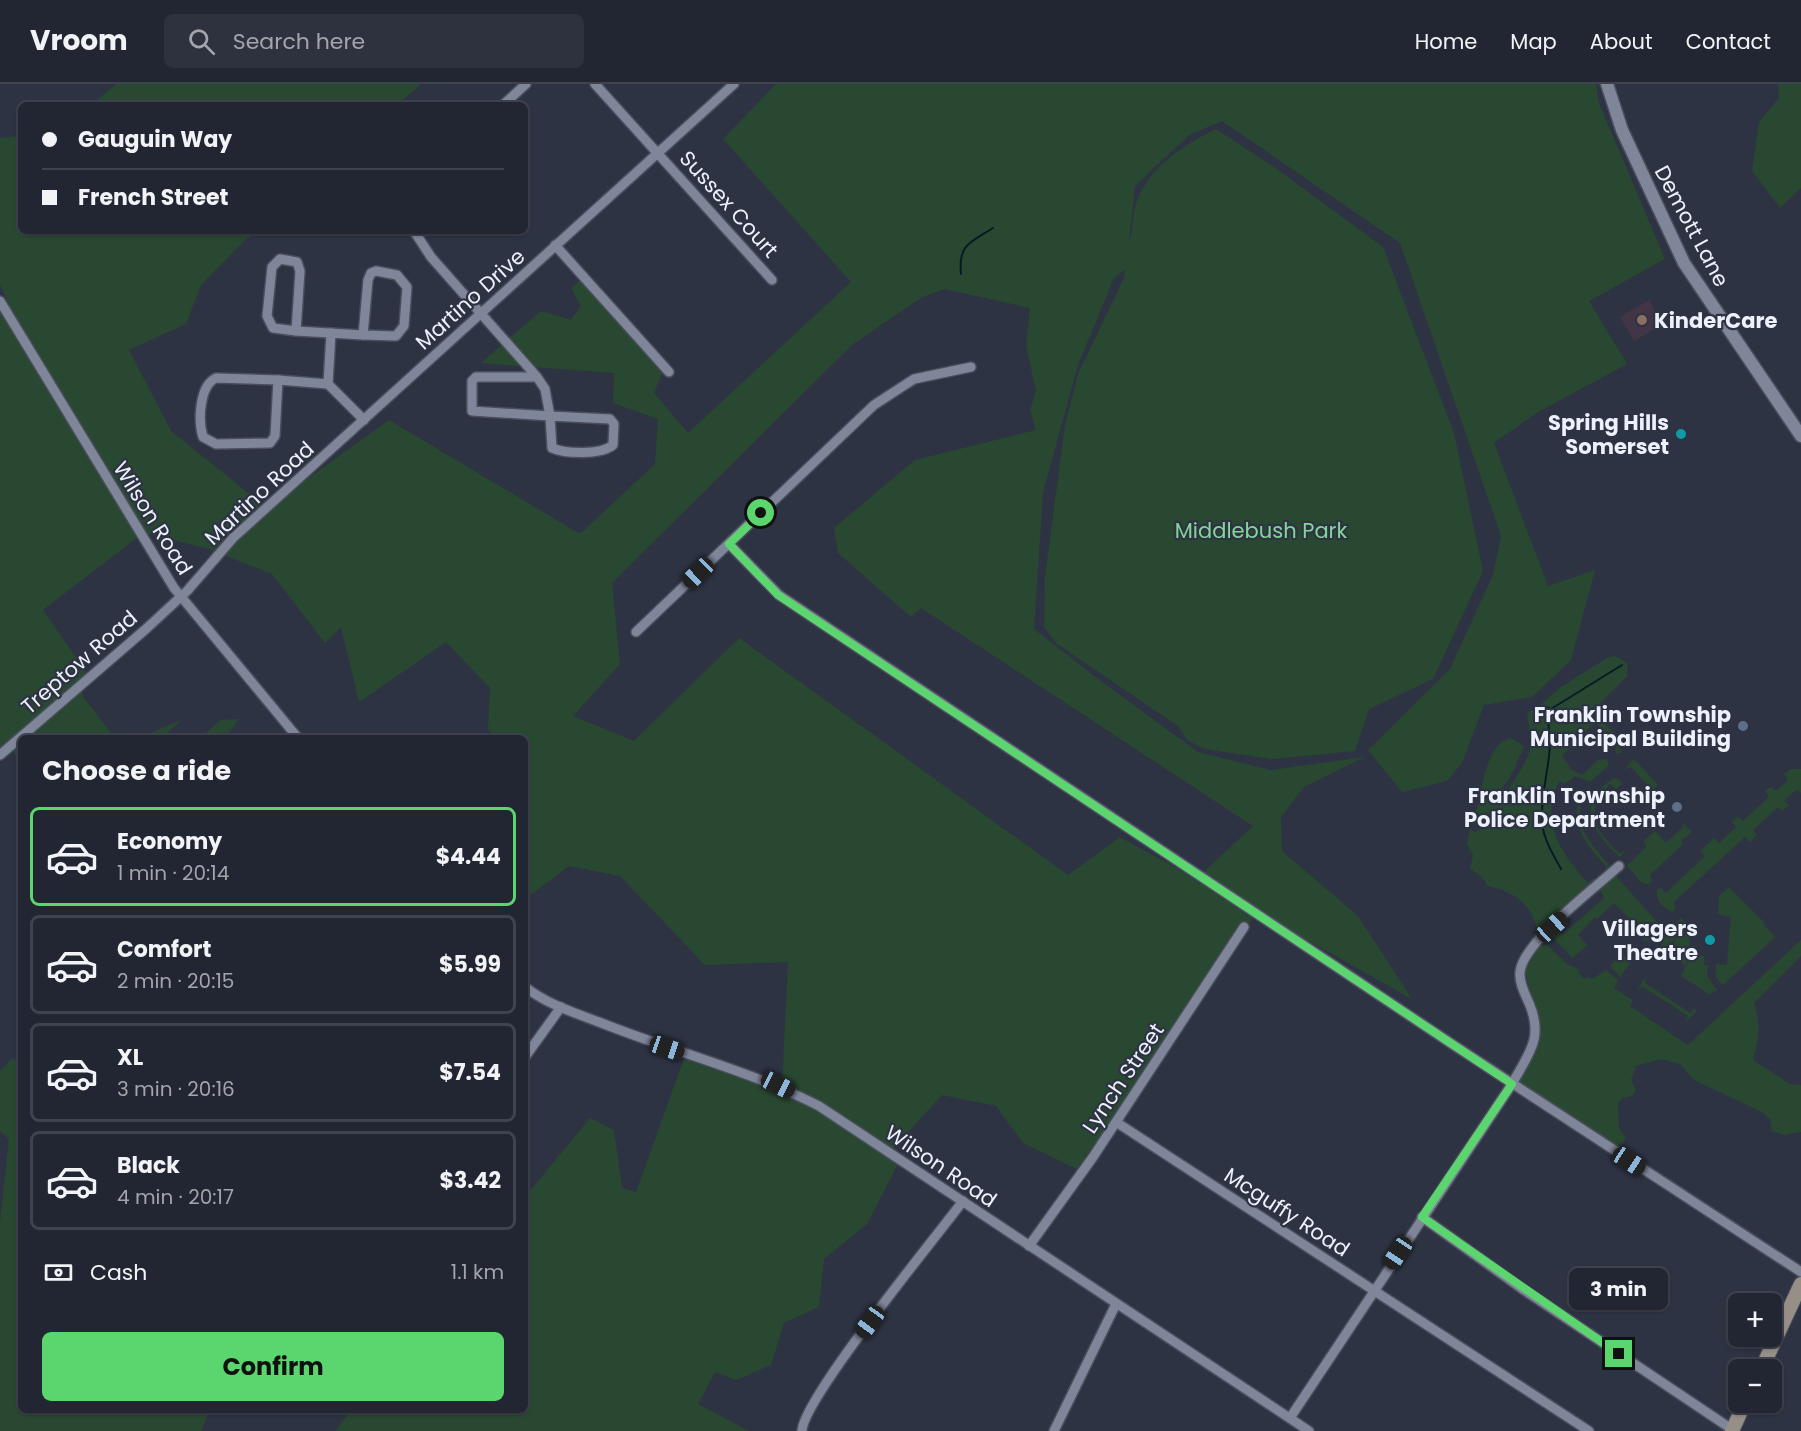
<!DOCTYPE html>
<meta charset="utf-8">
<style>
:root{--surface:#222632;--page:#2e323e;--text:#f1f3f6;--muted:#a2a5ac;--line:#3f434d;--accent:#5bd56d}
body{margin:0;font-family:Poppins,sans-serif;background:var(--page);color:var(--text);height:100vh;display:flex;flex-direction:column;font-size:22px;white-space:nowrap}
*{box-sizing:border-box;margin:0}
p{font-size:20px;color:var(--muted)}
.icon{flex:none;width:33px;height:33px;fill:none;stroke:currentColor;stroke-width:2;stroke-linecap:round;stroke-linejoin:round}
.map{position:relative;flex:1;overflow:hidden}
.drawer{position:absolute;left:18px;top:651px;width:510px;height:678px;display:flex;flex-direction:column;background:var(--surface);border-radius:9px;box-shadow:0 2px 4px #0004,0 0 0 2px var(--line)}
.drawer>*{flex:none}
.hud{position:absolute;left:18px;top:18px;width:510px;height:132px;border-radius:9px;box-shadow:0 2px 4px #0004,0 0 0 2px var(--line);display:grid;align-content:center;height:132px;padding:0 24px;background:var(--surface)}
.controls{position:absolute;left:1728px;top:1209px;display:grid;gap:12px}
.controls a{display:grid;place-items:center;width:54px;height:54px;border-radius:9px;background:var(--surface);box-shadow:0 2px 4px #0004,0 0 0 2px var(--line);font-size:30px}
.end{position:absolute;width:27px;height:27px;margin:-14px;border:8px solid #5bd56d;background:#111;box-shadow:0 0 0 3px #111}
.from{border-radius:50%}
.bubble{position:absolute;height:42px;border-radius:9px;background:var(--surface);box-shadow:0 2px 4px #0004,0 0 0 2px var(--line);font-size:20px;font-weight:700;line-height:42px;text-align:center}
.car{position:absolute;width:18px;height:36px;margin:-18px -9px;border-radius:8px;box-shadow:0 0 4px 2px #0007;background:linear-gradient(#222 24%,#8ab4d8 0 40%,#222 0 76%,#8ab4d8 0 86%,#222 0)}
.hud b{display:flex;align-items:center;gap:21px;height:57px;font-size:22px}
.hud b+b{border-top:2px solid var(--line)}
.hud i{width:15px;height:15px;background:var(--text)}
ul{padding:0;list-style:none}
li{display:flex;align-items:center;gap:18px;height:99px;margin:0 12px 9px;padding:0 12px;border:3px solid var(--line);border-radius:9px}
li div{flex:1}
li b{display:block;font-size:22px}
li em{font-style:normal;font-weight:700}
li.active{border-color:var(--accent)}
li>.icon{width:54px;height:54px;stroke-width:1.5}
h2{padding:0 24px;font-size:27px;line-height:72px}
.pay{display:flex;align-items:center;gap:15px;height:66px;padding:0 24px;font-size:22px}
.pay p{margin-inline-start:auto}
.action{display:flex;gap:12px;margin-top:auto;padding:12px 24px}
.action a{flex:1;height:69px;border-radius:9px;background:var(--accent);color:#111;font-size:24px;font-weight:700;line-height:69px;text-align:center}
header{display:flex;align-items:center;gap:36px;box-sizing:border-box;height:84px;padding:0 30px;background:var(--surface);border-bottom:2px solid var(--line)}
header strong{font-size:28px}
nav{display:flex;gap:33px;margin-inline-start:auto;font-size:21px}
.search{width:420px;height:54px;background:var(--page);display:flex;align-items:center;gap:15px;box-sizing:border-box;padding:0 21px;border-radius:9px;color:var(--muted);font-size:22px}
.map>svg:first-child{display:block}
.education{fill:#423646}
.green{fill:#294831;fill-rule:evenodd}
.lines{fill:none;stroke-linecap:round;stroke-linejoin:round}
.stream{stroke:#031d26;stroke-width:2}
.minor-casing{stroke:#4a4e5c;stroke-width:12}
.tertiary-casing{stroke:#4a4e5c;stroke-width:15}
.secondary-casing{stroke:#4a4e5c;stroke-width:16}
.minor{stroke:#80869a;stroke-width:9}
.tertiary{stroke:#80869a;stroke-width:12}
.secondary{stroke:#958f87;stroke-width:14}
.route{stroke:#5bd56d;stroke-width:8}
.education-dot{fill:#8d6e63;stroke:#2e3343;stroke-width:2}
.culture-dot{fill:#0f9aa8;stroke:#2e3343;stroke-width:2}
.service-dot{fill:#5c6f8a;stroke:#2e3343;stroke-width:2}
.labels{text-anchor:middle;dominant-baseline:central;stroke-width:4.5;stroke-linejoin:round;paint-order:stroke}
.street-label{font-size:21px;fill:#edf1fc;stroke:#2e3343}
.poi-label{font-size:21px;font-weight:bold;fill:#edf1fc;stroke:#2e3343;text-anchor:end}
.park-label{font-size:21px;fill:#83d697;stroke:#2e3343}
</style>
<header>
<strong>Vroom</strong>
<div class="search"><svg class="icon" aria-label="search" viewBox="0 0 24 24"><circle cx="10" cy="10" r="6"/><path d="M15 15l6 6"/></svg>Search here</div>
<nav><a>Home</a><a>Map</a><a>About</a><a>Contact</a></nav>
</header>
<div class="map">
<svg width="1801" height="1347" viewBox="0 0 1801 1347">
<rect width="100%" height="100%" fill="#2e3343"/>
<polygon class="education" points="1649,216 1663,240 1634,257 1620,233"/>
<g class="green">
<polygon points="116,0 421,0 397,21 91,21"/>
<path d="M776,0H1596L1599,19L1665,175L1589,217L1627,280L1538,328L1494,359L1548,502L1595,486L1571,576L1532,613L1484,621L1462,679L1447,697L1402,708L1368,666L1450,585L1493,491L1501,452L1400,159L1222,37L1189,51L1135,102L1129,157C1134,147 1132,129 1137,117C1150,82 1185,60 1216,45L1274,83L1383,163L1454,349L1483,487L1433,595L1369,625L1355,667L1272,675L1205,665L1187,656L1178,642L1056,559L1044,543L1045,493L1065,341L1078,290L1124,194L1125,185L1114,194L1078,281L1043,408L1034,545L1098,595L1198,668L1271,686L1365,673L1304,703L1281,733L1282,767L1358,832L1412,915L1257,828L1077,1085L1023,1059L996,1022L942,1011L891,1067L901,1074L867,1140L824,1175L819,1223L784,1239L771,1281L736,1296L715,1288L698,1320L749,1347H335L351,1326H525V1113L590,1034L614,1046L622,1104L636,1108L686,969L782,1003L788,878L705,881L620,792L569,782L525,815V654H495L488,645L490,604L446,558L359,618L341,543L325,559L272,490L206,464L143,449L43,526L90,594L81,604L83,613L115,654H21V678L8,662L0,669V229L7,215L0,201V54L21,52V147H261L245,156L201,201L186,240L129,266L171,347L267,424L389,336L580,450L655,380L658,335L613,319L614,289L481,279L541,227L571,236L581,222L571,204L586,192L666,280L654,309L688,349L851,198L723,55ZM945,205L1030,224L1026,261L1036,307L1030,326L1036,346L915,376L834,444L838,469L911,533L921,524L1253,742L1196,795L1120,753L1068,791L739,554L634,657L573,632L620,580L612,499L852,261L922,213Z"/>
<polygon points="1778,0 1801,0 1801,104 1780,124 1752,87 1759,38 1779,14"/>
<path d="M1615,572L1627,579V592L1597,623L1604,631L1600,635L1619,653L1618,659L1622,669H1616L1615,660L1595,638L1562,672L1572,686L1582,691L1598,676L1607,675L1609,681L1590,698L1575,692L1565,700L1559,697C1540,741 1560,767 1588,799L1594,794L1595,797L1537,848C1534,821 1513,807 1488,802L1481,792L1470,785L1473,771L1467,760L1470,746L1476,748L1485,741L1476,728C1481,708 1487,658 1510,654L1524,662L1513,688L1501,706L1507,708C1526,675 1536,673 1527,632L1530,627L1535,626L1561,603L1607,574Z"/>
<polygon points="239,635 225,654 200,654 221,636"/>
<polygon points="181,636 162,654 139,654"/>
<polygon points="1632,676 1636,677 1658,701 1652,706 1631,683 1624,686"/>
<path d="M1792,685H1801V709L1797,705L1784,717L1789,721L1782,727L1778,723L1753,746L1757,751L1750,758L1745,753L1674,818L1676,825L1672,828C1663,824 1655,815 1657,806L1661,804L1666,809L1705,772L1700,767L1714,754L1719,759L1736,743L1732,738L1738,732L1743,737L1769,713L1765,707L1771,703L1776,707L1788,696L1784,690Z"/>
<path d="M1614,694L1620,696L1621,700L1616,705L1610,700C1582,728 1596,746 1619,769L1626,766L1620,773C1592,748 1575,719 1614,694Z"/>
<path d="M1577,704L1584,709C1571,741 1590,758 1609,781L1603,789L1606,782C1584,759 1571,742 1580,709L1574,706Z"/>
<polygon points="1682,738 1692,748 1681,757 1683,760 1650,791 1652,797 1649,800 1642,799 1627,782 1646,763 1644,757 1655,747 1666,759 1683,743"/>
<polygon points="1615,791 1657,838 1649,856 1645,857 1628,839 1631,836 1614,819 1597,835 1595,833 1578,851 1587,861 1573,874 1552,853 1553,848 1558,847 1562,851 1604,814 1600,805"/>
<polygon points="1729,803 1764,838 1763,840 1775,853 1723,901 1716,893 1716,880 1727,881 1731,833 1718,830 1719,812"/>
<polygon points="1681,834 1690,844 1689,872 1685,882 1670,865 1679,850 1664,867 1660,864 1668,846"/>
<path d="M1801,856V872L1754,919C1761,941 1759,955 1753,976L1790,1000L1801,1001V1048L1784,1051L1772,1047L1770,1035L1762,1028L1694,996L1680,980L1661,975L1636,982L1631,996L1636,1006L1632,1012L1622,1014L1618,1020L1619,1044L1626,1054L1620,1063L1519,1000C1527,982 1542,963 1541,943C1539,918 1505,873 1546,860L1567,880L1580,886L1578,888L1584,895L1587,893L1593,895L1606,886L1618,896L1614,904L1633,916L1630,922L1688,961Z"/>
<polygon points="1622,870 1631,878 1620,893 1610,882"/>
<polygon points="1691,872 1704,872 1704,881 1708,881 1707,892 1717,906 1709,910 1681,892"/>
<polygon points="1646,892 1645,899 1690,929 1694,924 1697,927 1685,938 1688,932 1642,902 1637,907"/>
<polygon points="13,974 21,983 21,1326 210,1326 201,1347 0,1347 0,1138 9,1055 0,1047 0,987"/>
</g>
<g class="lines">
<g class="stream">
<path d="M961,190C958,160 970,159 993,144"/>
<path d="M1543,622C1560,664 1540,695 1542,737C1543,755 1553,770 1561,785"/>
<polyline points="1543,622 1551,625 1622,581"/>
<polyline points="1552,651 1556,659"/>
</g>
<defs>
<g id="minor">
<polyline points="595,0 772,196"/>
<polyline points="503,21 526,0"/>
<polyline points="414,147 431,173 537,293 545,305 550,332 472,327 472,297 476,293 537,293"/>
<polyline points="555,161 669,288"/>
<polygon points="280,175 297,178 300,187 296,247 273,244 267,232 272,183"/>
<polygon points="376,187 397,191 407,203 404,242 396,252 363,251 368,196 371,189"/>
<polyline points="0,217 174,504 298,654"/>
<polyline points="296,247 363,251"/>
<polyline points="331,249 328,300 364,336"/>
<path d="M216,294L278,296L275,352L270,359L216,360L203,353C198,337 199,302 216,294Z"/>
<polyline points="278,296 328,300"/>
<path d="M550,332L610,335L614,340L613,361C601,371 566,370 552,364Z"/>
<polyline points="729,460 779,511 1452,960 1801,1188"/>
<polyline points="636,548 874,321 914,295 971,283"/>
<polyline points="0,671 147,544 187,507 233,454 734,0"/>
<path d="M525,903C548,921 576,929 604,940C675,968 751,987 819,1022L1309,1347"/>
<polyline points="525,973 561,923"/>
<polyline points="1116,1038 1589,1347"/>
<polyline points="1422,1133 1524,1206 1733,1346"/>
<polyline points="1029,1162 1093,1073 1244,843"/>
<path d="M1290,1334L1512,1000C1529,969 1544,954 1529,919C1525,910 1519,899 1520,888C1523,858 1595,804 1619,782"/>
<path d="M802,1347C803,1315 936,1153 963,1117"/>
<polyline points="1054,1347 1116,1220"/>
</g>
<polyline id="tertiary" points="1607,0 1622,46 1684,179 1801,352"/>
<g id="secondary">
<polyline points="1761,1286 1801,1200"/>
<polyline points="1732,1347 1745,1318"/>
</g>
</defs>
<use href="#minor" class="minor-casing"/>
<use href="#tertiary" class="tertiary-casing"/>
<use href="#secondary" class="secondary-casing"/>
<use href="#minor" class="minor"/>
<use href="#tertiary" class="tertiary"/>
<use href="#secondary" class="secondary"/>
</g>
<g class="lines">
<polyline class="route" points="761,429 729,460 778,511 1512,1000 1422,1133 1619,1270"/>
</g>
<circle class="education-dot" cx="1642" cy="236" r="6"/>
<g class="culture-dot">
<circle cx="1681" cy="350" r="6"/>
<circle cx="1710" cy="856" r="6"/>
</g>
<g class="service-dot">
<circle cx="1743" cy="642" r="6"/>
<circle cx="1677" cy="723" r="6"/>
</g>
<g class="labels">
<g class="street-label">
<text transform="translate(729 120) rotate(48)">Sussex Court</text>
<text transform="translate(1692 142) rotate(62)">Demott Lane</text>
<text transform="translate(470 215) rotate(-42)">Martino Drive</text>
<text transform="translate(259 409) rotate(-43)">Martino Road</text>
<text transform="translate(153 434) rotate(58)">Wilson Road</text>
<text transform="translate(79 578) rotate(-41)">Treptow Road</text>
<text transform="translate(1123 994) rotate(-56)">Lynch Street</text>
<text transform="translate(941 1082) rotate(34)">Wilson Road</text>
<text transform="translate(1287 1128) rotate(33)">Mcguffy Road</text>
</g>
<g class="poi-label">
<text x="1654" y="236" text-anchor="start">KinderCare</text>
<text x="1669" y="338">Spring Hills<tspan x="1669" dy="24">Somerset</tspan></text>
<text x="1731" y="630">Franklin Township<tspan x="1731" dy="24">Municipal Building</tspan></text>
<text x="1665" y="711">Franklin Township<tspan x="1665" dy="24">Police Department</tspan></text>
<text x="1698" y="844">Villagers<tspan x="1698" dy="24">Theatre</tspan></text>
</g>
<g class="park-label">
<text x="1261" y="446">Middlebush Park</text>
</g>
</g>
</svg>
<div class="controls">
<a>+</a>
<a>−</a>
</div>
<i class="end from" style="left:761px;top:429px"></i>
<i class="end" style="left:1619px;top:1270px"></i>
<div class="bubble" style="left:1569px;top:1184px;width:99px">3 min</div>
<i class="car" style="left:698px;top:489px;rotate:226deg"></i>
<i class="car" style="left:1552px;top:843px;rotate:48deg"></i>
<i class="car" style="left:667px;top:964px;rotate:109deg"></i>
<i class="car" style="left:778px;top:1001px;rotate:117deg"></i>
<i class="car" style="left:1629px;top:1077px;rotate:123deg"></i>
<i class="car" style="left:1398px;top:1169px;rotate:214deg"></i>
<i class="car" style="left:870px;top:1238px;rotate:216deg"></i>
<div class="hud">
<b><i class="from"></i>Gauguin Way</b>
<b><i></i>French Street</b>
</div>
<section class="drawer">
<h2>Choose a ride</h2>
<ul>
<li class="active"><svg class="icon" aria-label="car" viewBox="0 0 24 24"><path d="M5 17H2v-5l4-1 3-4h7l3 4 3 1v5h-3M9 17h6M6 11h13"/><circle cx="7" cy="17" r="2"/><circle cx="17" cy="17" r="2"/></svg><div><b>Economy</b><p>1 min · 20:14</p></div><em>$4.44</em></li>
<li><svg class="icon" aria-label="car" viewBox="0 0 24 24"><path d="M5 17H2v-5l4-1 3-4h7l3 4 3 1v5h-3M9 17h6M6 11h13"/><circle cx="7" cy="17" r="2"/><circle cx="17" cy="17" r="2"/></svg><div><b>Comfort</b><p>2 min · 20:15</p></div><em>$5.99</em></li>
<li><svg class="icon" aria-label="car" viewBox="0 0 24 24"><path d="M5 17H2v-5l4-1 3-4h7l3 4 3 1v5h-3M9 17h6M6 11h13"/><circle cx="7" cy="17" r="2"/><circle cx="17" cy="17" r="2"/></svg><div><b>XL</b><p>3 min · 20:16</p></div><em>$7.54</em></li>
<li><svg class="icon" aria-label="car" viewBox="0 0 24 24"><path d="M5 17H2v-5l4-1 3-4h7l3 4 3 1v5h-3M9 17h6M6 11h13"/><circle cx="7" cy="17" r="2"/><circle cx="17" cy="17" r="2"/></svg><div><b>Black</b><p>4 min · 20:17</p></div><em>$3.42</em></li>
</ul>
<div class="pay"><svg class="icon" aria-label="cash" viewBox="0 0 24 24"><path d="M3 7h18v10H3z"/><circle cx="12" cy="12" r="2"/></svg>Cash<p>1.1 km</p></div>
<div class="action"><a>Confirm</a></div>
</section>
</div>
